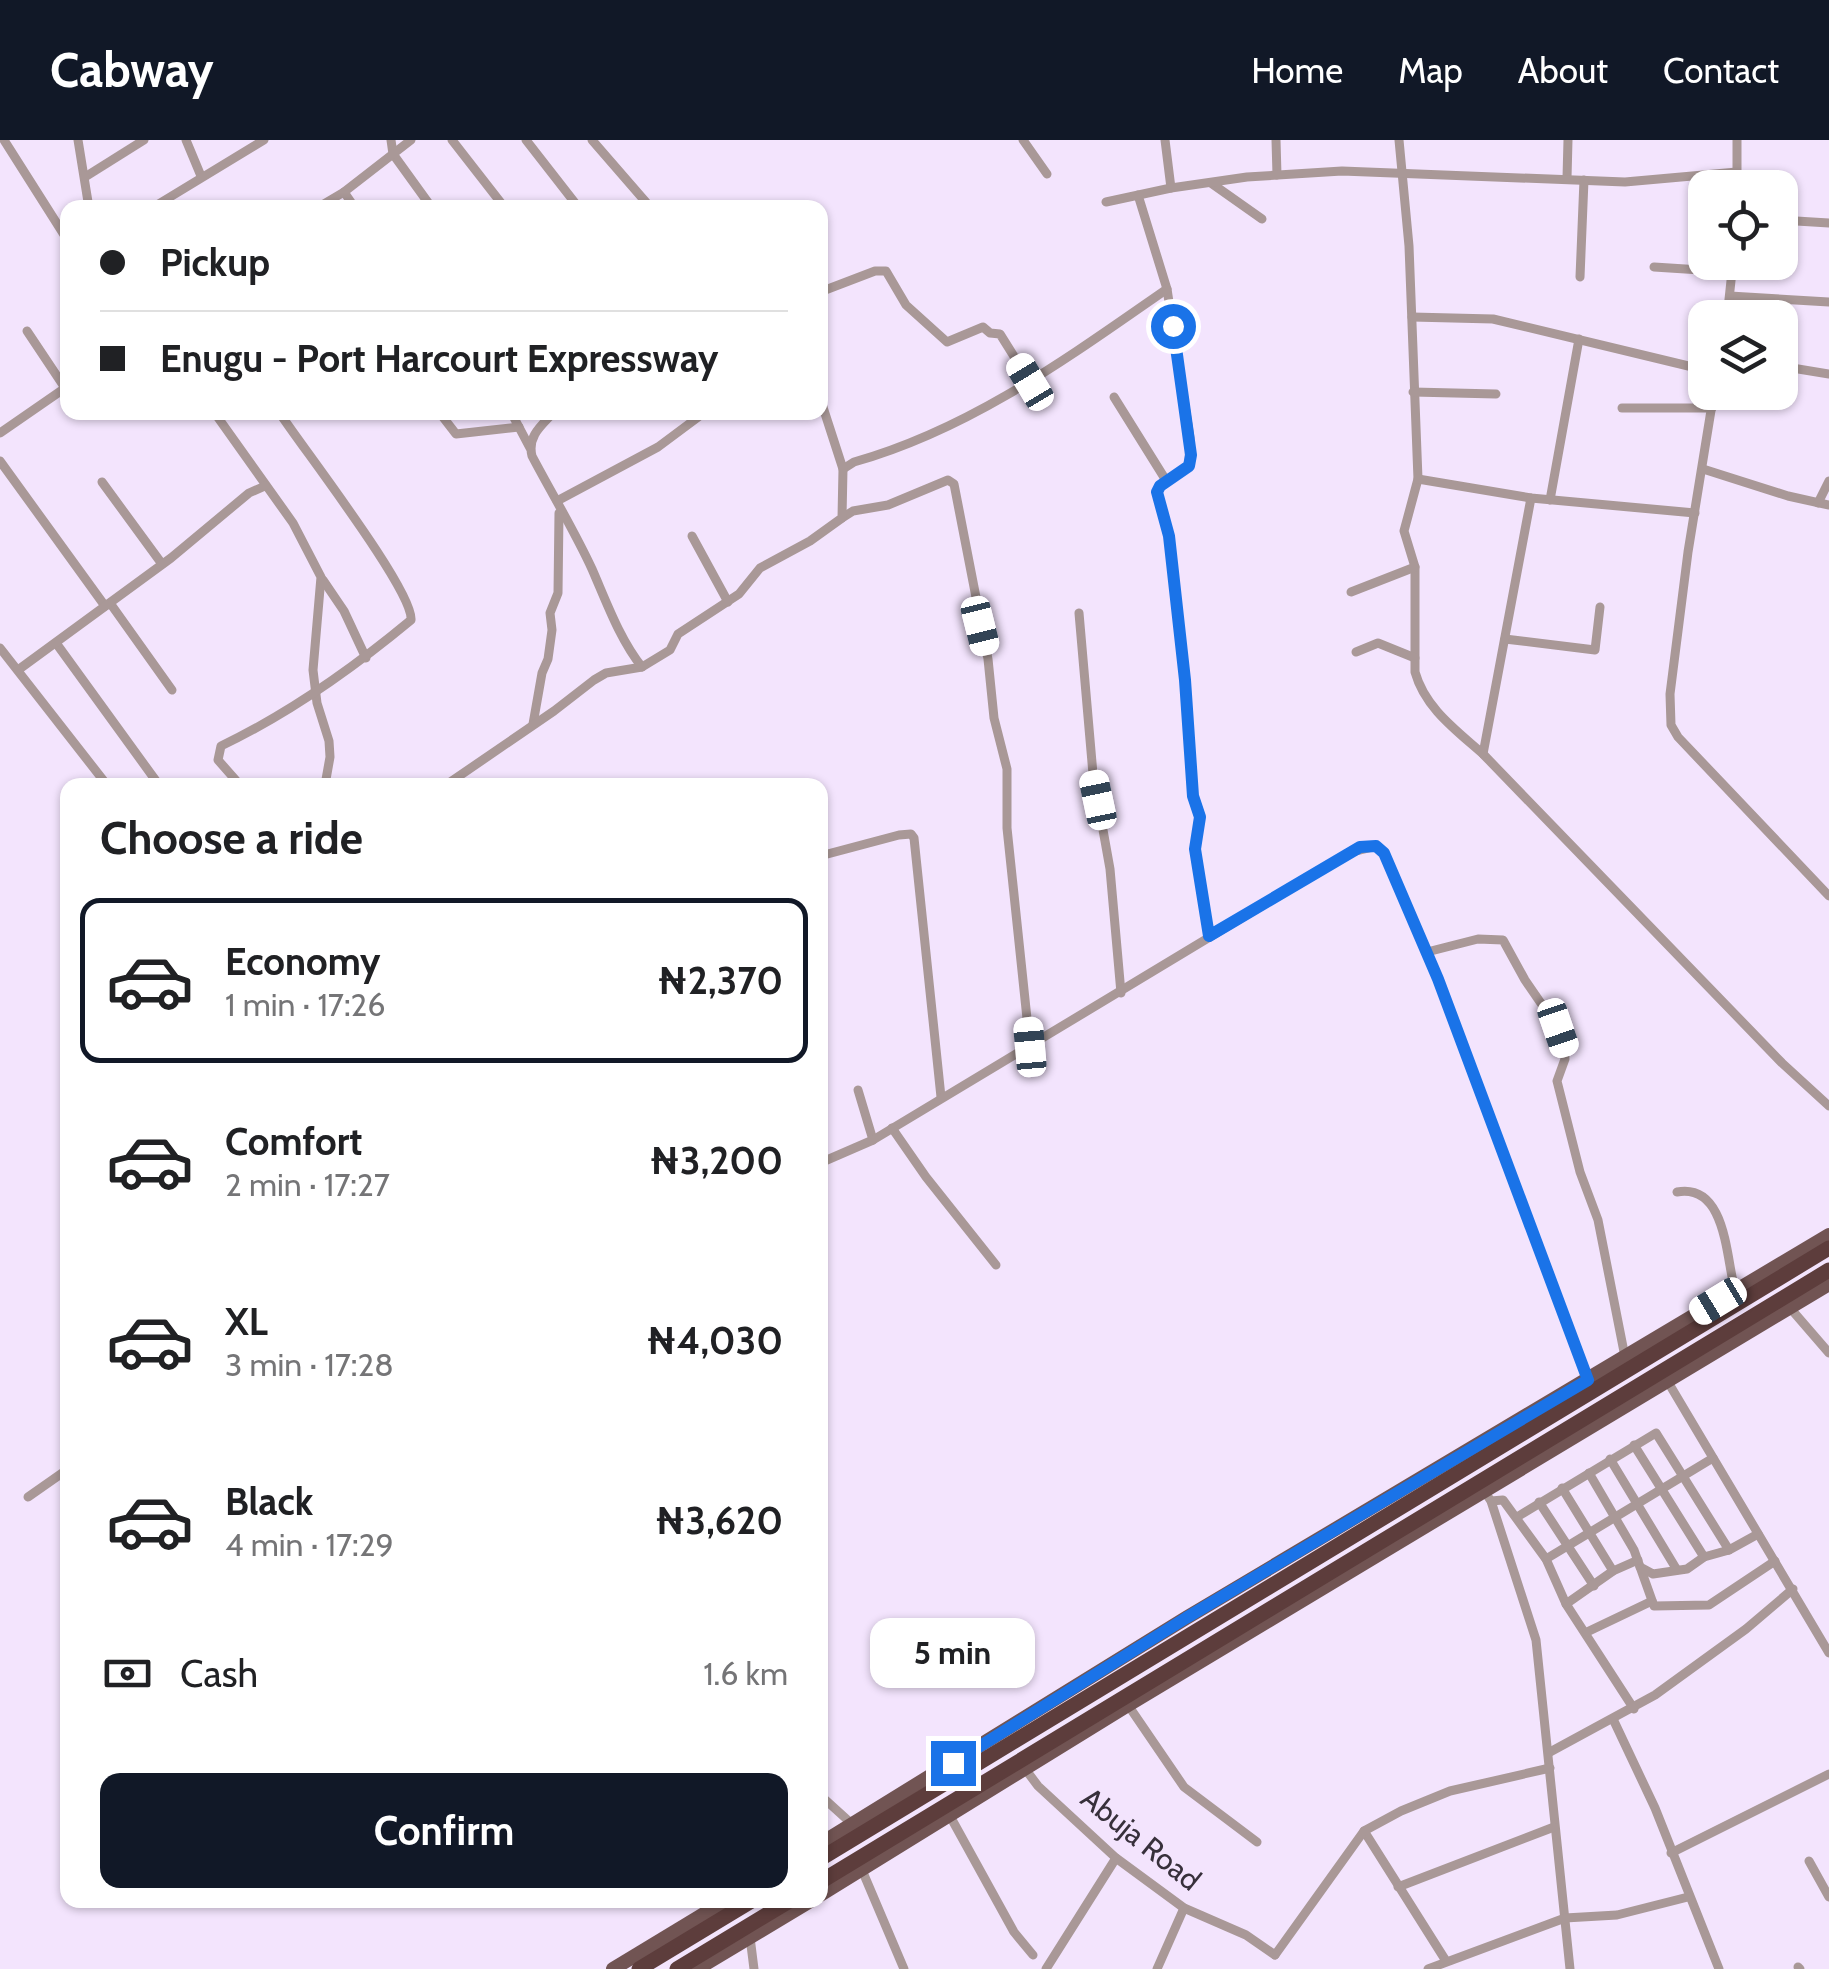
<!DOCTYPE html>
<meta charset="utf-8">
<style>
:root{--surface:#fff;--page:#f6f6f6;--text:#202124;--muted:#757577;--line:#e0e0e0;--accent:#111827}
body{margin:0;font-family:Cabin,sans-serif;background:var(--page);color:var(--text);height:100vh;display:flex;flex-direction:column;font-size:38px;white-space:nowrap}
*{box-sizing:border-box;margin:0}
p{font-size:32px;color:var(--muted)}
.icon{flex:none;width:55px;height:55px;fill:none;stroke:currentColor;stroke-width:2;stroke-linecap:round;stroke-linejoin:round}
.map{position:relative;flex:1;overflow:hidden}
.drawer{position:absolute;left:60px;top:638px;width:768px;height:1130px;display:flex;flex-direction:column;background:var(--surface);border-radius:20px;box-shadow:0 2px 8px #0004}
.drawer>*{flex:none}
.top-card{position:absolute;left:60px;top:60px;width:768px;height:220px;border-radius:20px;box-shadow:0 2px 8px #0004;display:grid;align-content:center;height:220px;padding:0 40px;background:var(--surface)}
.tools{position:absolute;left:1688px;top:30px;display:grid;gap:20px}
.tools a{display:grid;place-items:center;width:110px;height:110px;border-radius:20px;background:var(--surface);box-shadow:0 2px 8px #0004;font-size:50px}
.end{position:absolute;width:45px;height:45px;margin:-22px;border:12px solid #1a73e8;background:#fff;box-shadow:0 0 0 5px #fff}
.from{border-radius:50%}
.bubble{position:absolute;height:70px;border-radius:20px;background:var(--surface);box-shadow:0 2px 8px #0004;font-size:32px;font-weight:700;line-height:70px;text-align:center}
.car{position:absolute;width:30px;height:60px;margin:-30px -15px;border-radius:12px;box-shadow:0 0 8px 2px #0007;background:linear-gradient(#fff 24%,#345 0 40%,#fff 0 76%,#345 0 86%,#fff 0)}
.top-card b{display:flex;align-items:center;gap:35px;height:95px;font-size:38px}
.top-card b+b{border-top:2px solid var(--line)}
.top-card i{width:25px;height:25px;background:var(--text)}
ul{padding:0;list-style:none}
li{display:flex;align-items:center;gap:30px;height:165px;margin:0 20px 15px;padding:0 20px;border:5px solid transparent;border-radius:20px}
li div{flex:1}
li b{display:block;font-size:38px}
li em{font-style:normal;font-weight:700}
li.active{border-color:var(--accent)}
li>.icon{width:90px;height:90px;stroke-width:1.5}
h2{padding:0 40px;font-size:45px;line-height:120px}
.pay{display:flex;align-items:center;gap:25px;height:110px;padding:0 40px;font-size:38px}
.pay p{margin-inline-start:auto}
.cta{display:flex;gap:20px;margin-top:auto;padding:20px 40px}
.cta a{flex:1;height:115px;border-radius:20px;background:var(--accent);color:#fff;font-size:40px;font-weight:700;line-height:115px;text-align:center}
header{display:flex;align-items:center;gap:60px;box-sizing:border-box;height:140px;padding:0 50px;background:var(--accent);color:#fff}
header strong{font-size:48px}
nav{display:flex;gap:55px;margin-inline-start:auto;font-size:35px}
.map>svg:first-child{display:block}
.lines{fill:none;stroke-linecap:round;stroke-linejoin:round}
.street{stroke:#a99897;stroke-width:9}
.primary{stroke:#715453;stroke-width:14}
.highway{stroke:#5d3d3c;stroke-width:15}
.route{stroke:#1a73e8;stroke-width:12}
.labels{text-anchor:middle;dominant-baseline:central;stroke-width:10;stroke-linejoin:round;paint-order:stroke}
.street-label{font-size:30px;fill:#37303b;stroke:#f3e4fd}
</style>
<header>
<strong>Cabway</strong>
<nav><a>Home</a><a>Map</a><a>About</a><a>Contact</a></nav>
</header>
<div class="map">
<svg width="1829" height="1829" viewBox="0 0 1829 1829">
<rect width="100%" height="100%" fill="#f3e4fd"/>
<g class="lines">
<g class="street">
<polyline points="4,0 68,101"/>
<polyline points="78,0 89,68"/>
<polyline points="186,0 201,36"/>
<polyline points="391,0 393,14 432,68"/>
<polyline points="452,0 505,68"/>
<polyline points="526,0 579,68"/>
<polyline points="592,0 651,68"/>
<polyline points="1023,0 1047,34"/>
<polyline points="1165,0 1171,48"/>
<polyline points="1276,0 1277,35"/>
<path d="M1399,0L1409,106L1418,339L1404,391L1415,427V532C1425,568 1456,590 1483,614L1782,923L1829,966"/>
<polyline points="1737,0 1737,48"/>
<polyline points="85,37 144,0"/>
<polyline points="1567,38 1568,0"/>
<polyline points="1211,43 1262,79"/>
<polyline points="344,52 355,68"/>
<polyline points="1138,55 1167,149 1190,298 1189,326 1160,346 1157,352 1169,397 1185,540 1193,655 1199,677 1195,709 1209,796"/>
<polyline points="1106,62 1171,48 1247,37 1342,31 1625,42 1737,32"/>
<polyline points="152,68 264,0"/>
<polyline points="317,68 344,52 411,0"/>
<polyline points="1780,80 1829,83"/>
<polyline points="1654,127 1732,132"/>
<polyline points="1580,137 1584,40"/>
<polyline points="820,152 875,131 886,131 906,165 947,202 983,187 990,193 1000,194 1030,242"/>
<polyline points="1730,156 1829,162"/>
<polyline points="1412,177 1493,179 1705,230"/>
<polyline points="1727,178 1733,122"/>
<polyline points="27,191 65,248"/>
<polyline points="1780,226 1829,234"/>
<polyline points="1413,252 1496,254"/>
<polyline points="1714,252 1688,412 1670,554 1671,585 1678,597 1829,756"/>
<polyline points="1114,257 1167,342"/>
<polyline points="1622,268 1712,268"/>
<polyline points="214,272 293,383 321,437 313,530 317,563 329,601 330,617 325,645"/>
<polyline points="439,272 456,294 519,287"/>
<polyline points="511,272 530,308"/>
<path d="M554,272C542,285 527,296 532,316C552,354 574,390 592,429C606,461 620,500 642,527"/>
<polyline points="0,293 68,246"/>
<polyline points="0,321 105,466"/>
<path d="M843,329L854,322C971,289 1069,217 1167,149"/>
<polyline points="1703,329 1788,356 1829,365"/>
<polyline points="1418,339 1531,358 1695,373"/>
<polyline points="102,342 162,424"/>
<polyline points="1550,360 1579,199"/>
<polyline points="557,361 658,307 705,272"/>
<polyline points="1818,363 1829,341"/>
<polyline points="842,378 853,371 888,365 948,340 954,344 988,519 994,578 1007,629 1007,688 1030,907"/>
<polyline points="692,396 728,462"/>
<polyline points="323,440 344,471 366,518"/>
<polyline points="1351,452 1415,427"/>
<polyline points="110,463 172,550"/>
<polyline points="1079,473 1093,634 1110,729 1121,853"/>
<polyline points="1505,499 1595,510 1600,467"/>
<polyline points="56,503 159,645"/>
<polyline points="0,508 107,645"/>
<polyline points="1356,512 1378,503 1415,518"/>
<polyline points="18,530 171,418 249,353 265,346"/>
<polyline points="533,584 542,533 548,519 552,490 550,473 558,453 559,373"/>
<polyline points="1483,614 1531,358"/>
<path d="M240,645L218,620L221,606C290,573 352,529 411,480C414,451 301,306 279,272"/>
<polyline points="446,645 554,571 594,540 606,533 642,527 670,510 678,494 739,454 760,428 810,401 842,378 843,329 820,258"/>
<polyline points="820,716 899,695 911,694 914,698 941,957"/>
<polyline points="1427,812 1478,799 1503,800 1525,840 1558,888 1564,907 1565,919 1557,941 1580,1032 1598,1080 1625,1217"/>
<polyline points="858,950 873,1000"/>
<polyline points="892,988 926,1037 996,1125"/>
<polyline points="820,1023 873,1000 1351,712 1376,706 1384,713 1438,839 1588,1240"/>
<path d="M1677,1052C1727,1043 1726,1120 1735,1150"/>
<polyline points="1791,1169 1829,1213"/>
<polyline points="1668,1242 1829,1513"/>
<polyline points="1634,1305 1704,1417"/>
<polyline points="1610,1319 1677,1430"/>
<polyline points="1589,1333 1634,1410 1654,1466 1709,1465 1775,1421"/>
<polyline points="1562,1348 1613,1431"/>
<polyline points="1484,1351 1491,1361 1536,1500 1570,1829"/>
<polyline points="28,1357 68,1329"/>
<polyline points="1491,1361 1503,1360 1546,1419 1566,1464 1634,1569"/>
<polyline points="1539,1362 1594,1446"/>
<polyline points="1517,1377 1656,1293 1729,1410 1758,1394"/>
<polyline points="1546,1419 1713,1318"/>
<polyline points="1640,1427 1653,1434 1687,1429 1704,1417 1729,1410"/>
<polyline points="1566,1464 1613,1431 1638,1420"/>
<polyline points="1587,1492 1652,1461"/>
<polyline points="1128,1565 1184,1647 1257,1702"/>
<polyline points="1613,1579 1655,1668 1719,1829"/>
<polyline points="1550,1612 1655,1555 1746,1489 1793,1449"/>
<polyline points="1026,1630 1038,1646 1116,1718 1184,1768 1246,1795 1275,1815"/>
<polyline points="820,1655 852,1684"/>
<polyline points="950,1676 1014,1792 1033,1815"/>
<polyline points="1364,1691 1446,1821"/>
<polyline points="1671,1713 1829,1634"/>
<polyline points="1809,1721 1829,1757"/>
<polyline points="862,1730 904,1829"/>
<polyline points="1398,1747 1554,1687"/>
<polyline points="750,1797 754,1829"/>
<polyline points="1275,1815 1364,1691 1401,1671 1450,1651 1550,1628"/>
<polyline points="1798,1827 1800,1829"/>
<polyline points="1046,1829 1116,1718"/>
<polyline points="1157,1829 1184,1768"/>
<polyline points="1428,1829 1565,1778 1617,1775 1688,1757"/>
</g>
<g class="primary">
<polyline points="820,1704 1186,1478 1829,1095"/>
<polyline points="820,1755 1128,1565 1829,1144"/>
<polyline points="613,1829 727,1760"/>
<polyline points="697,1829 812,1760"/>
</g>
<g class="highway">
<polyline points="820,1719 1829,1108"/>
<polyline points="820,1742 1829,1130"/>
<polyline points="639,1829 753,1760"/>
<polyline points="677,1829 791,1760"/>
</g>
</g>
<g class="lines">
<polyline class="route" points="953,1623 1186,1478 1588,1240 1438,839 1384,713 1376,706 1360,707 1209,796 1195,709 1200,677 1193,656 1185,540 1169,396 1157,352 1160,346 1189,326 1191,315 1173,186"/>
</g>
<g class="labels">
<g class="street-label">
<text transform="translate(1141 1699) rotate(39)">Abuja Road</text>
</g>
</g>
</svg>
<div class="tools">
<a><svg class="icon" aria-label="locate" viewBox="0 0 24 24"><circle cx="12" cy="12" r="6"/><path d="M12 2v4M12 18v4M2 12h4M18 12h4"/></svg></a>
<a><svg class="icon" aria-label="layers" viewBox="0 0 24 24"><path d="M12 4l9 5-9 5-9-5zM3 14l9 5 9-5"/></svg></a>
</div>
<i class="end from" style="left:1173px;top:186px"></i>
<i class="end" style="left:953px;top:1623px"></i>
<div class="bubble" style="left:870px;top:1478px;width:165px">5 min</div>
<i class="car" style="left:1030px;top:242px;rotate:329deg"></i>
<i class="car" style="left:980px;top:486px;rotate:166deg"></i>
<i class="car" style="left:1098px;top:660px;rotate:348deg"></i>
<i class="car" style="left:1558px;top:888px;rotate:161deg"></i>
<i class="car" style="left:1030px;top:907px;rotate:355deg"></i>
<i class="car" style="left:1718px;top:1161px;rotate:239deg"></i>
<div class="top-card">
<b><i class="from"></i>Pickup</b>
<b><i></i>Enugu - Port Harcourt Expressway</b>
</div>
<section class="drawer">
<h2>Choose a ride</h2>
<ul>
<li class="active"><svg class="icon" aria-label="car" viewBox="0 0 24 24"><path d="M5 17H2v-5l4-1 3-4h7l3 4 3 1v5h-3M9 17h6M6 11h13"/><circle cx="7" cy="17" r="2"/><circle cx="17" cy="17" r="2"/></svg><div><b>Economy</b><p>1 min · 17:26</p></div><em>₦2,370</em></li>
<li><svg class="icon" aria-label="car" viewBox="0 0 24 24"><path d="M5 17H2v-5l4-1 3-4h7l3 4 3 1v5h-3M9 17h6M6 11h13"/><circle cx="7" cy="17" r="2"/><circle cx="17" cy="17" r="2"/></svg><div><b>Comfort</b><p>2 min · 17:27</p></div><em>₦3,200</em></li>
<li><svg class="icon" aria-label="car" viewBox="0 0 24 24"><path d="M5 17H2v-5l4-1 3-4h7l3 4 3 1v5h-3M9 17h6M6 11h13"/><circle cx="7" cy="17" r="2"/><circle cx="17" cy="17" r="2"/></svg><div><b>XL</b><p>3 min · 17:28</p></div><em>₦4,030</em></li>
<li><svg class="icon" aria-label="car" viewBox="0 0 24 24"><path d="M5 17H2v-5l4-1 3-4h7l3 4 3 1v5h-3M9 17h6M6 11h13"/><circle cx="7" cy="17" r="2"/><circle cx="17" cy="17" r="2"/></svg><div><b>Black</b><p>4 min · 17:29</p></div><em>₦3,620</em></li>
</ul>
<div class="pay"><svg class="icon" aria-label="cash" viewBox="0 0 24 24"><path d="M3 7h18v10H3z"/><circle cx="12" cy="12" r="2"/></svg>Cash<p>1.6 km</p></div>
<div class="cta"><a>Confirm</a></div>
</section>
</div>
